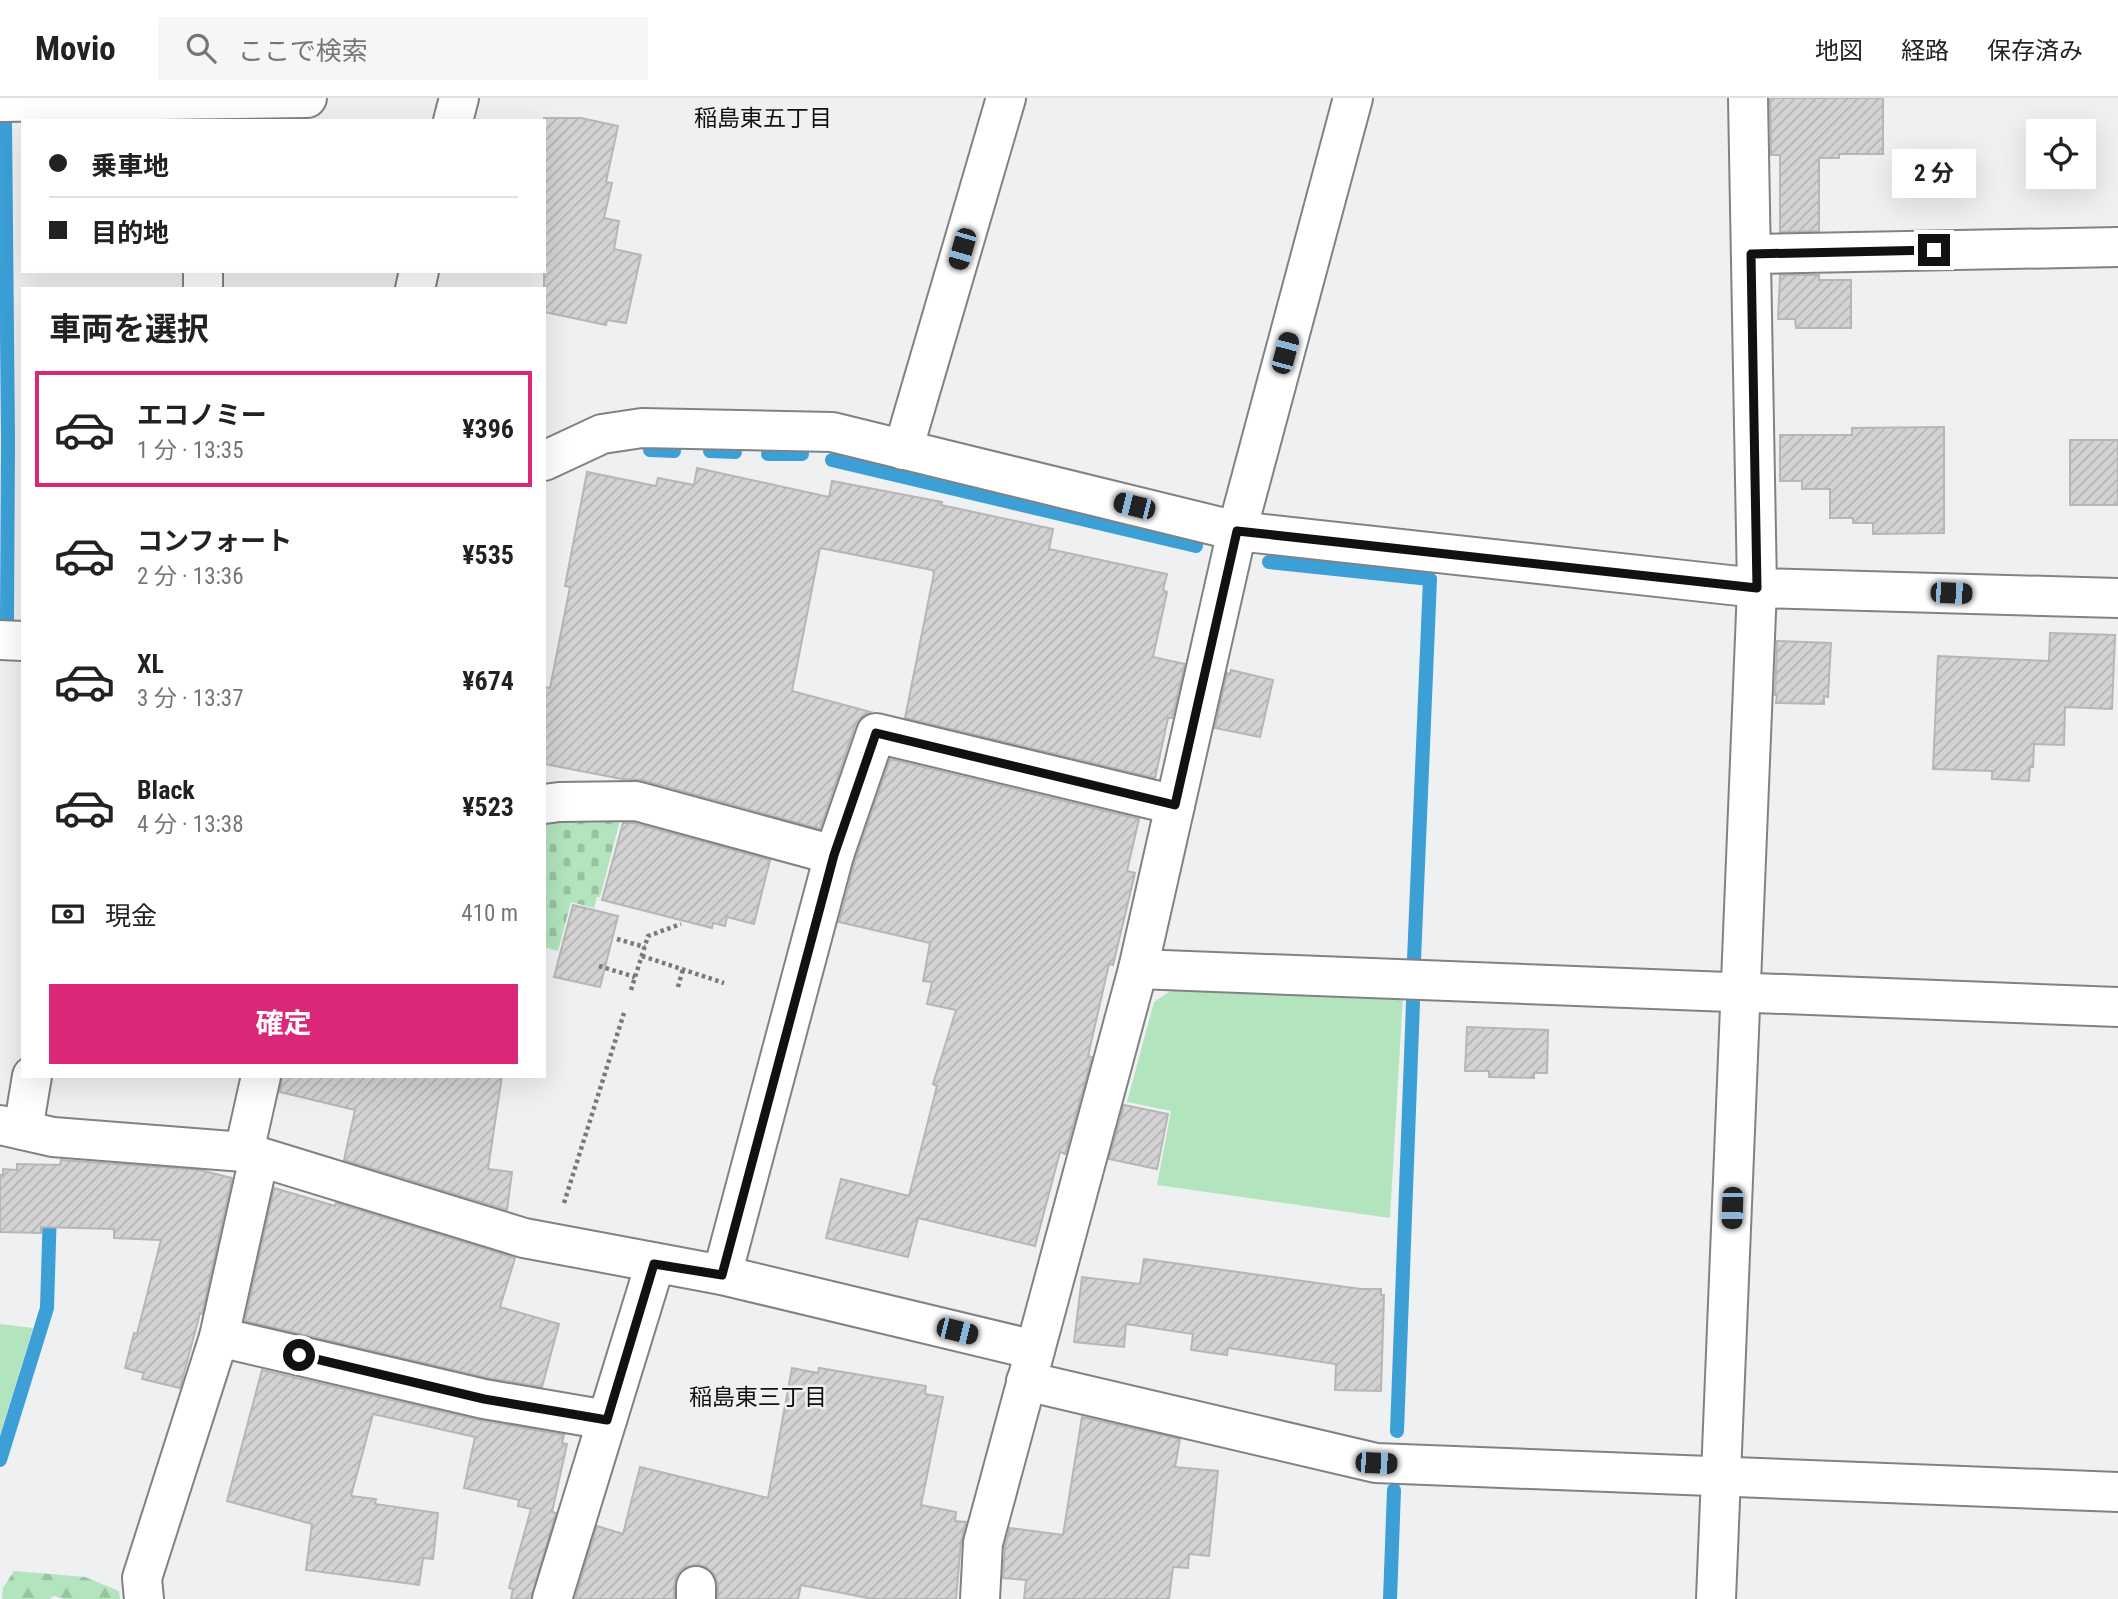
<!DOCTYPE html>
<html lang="ja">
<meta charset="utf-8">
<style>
:root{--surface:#fff;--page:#f6f6f6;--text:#222;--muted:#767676;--line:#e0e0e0;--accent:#db2777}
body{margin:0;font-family:"Roboto Condensed","Noto Sans JP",sans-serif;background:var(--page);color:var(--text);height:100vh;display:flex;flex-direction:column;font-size:26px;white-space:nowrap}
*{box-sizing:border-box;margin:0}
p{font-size:23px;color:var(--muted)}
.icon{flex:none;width:38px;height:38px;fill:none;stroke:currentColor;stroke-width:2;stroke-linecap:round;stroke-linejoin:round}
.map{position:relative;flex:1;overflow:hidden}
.side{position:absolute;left:21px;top:189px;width:525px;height:791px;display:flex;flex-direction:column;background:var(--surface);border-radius:0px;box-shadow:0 7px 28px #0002}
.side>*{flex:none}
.hud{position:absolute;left:21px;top:21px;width:525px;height:154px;border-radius:0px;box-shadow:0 7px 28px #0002;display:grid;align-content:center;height:154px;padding:0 28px;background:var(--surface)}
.controls{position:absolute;left:2026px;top:21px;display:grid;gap:14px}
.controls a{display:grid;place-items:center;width:70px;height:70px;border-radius:0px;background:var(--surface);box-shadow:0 7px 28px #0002;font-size:35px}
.end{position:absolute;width:32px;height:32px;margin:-16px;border:9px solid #111;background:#fff;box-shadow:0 0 0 4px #fff}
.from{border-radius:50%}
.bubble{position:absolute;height:49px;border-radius:0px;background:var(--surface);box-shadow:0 7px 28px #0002;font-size:23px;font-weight:700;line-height:49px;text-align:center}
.car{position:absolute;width:21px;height:42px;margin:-21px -10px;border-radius:9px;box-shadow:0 0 5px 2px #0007;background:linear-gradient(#222 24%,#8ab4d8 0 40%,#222 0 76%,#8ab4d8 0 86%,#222 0)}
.hud b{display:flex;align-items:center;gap:24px;height:66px;font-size:26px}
.hud b+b{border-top:2px solid var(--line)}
.hud i{width:18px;height:18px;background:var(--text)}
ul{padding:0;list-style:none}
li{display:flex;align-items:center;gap:21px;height:116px;margin:0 14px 10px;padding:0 14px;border:4px solid transparent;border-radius:0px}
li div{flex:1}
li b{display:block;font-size:26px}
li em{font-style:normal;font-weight:700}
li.selected{border-color:var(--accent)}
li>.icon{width:63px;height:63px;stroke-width:1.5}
h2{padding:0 28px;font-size:32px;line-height:84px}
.pay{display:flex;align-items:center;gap:18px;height:77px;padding:0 28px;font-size:26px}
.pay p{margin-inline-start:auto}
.action{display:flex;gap:14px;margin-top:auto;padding:14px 28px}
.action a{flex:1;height:80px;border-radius:0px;background:var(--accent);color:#fff;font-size:28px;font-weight:700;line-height:80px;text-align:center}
header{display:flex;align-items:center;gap:42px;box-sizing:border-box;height:98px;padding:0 35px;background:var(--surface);border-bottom:2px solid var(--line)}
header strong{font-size:33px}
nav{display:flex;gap:38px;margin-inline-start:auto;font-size:24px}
.search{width:490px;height:63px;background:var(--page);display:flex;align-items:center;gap:18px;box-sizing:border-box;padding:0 24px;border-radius:0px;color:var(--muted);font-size:26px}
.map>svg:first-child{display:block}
.grass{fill:#b2e4bd}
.forest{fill:url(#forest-firs)}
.cemetery{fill:url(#cemetery-stones)}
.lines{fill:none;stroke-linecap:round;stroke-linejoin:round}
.stream{stroke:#3ca0d7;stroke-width:14}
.building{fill:url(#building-hatch);stroke:#b6b6b7;stroke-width:2}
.minor-casing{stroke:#818283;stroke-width:42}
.path{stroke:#79797a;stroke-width:4.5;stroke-dasharray:3.5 3.5;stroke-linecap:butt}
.minor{stroke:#fff;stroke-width:38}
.route{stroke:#111;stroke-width:9}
.labels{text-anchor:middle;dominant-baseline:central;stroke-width:5;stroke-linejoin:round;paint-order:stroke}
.neighbourhood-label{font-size:23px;fill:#111;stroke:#eff0f1}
</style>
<header>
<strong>Movio</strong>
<div class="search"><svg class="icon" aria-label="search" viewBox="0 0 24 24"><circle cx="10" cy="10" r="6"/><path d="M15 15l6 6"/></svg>ここで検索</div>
<nav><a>地図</a><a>経路</a><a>保存済み</a></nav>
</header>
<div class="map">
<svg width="2118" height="1501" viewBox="0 0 2118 1501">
<defs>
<pattern id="forest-firs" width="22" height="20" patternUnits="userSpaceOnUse" patternTransform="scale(1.75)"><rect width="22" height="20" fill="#b2e4bd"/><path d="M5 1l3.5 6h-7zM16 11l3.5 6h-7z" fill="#98c3a1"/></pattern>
<pattern id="cemetery-stones" width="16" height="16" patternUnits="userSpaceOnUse" patternTransform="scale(1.75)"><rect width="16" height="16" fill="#b2e4bd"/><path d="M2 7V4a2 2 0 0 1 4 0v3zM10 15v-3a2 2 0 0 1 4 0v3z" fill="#98c3a1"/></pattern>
<pattern id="building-hatch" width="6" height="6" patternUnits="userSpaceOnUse" patternTransform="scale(1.75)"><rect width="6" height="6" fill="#d3d3d4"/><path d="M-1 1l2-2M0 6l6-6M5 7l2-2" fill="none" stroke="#b4b4b5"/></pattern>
</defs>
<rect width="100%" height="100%" fill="#eff0f1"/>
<g class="grass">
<polygon points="1176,889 1403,897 1390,1120 1157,1087 1171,1013 1127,1004 1154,904"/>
<polygon points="0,1226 33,1230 0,1337"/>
</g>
<polygon class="forest" points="14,1473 85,1479 119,1493 120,1501 64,1501 54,1498 50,1501 2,1501 3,1490"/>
<polygon class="cemetery" points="622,715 600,799 597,799 594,810 571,804 558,853 544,849 544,717"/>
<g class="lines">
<g class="stream">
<polyline points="5,24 8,342 7,521"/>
<polyline points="650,352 674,353"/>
<polyline points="710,353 735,354"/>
<polyline points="768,356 802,356"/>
<polyline points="832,362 1196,448"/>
<polyline points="1269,464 1430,481 1414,862"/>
<polyline points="1397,1333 1413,904"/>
<polyline points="0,1362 47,1210 50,1111"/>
<polyline points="1390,1501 1394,1392"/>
</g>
</g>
<g class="building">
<polygon points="1770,0 1883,0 1883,56 1839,56 1839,60 1819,60 1819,133 1780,134 1780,57 1771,57"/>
<polygon points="544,20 581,20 618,28 606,84 612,85 604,120 619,123 614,151 641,157 626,225 607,222 606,227 544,214"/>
<polygon points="1780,177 1819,177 1819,182 1851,182 1851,230 1796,230 1795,221 1778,221"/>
<polygon points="1944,329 1944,435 1873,436 1873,425 1853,425 1853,420 1830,420 1830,391 1802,391 1802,383 1780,383 1780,337 1852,337 1852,330"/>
<rect x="2070" y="342" width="48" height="65"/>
<polygon points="697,370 829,399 832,383 942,404 941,407 1053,431 1049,451 1167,476 1163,492 1167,494 1153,559 1185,566 1172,620 1168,620 1155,680 905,620 934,475 932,472 820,450 792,593 871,614 862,619 855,628 820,731 642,682 622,681 544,666 544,589 550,590 570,489 565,488 587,374 656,388 658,380 694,387"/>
<polygon points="2050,535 2115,537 2112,611 2065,609 2064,647 2034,646 2033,669 2030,669 2029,683 1992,681 1992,673 1933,671 1938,558 2049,563"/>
<polygon points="1777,543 1831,545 1828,599 1824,598 1824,606 1776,605 1777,597 1775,597"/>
<polygon points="1231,572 1273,582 1260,639 1215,630 1227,575 1230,576"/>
<polygon points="890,661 1139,721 1127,773 1135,775 1113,867 1109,866 1088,958 1092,959 1066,1053 1065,1056 1060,1054 1035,1148 918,1120 908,1159 826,1140 841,1081 909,1098 937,988 933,986 956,912 927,906 932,884 923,883 930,845 839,824 855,763"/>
<polygon points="623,725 633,725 770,762 754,826 727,819 725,828 713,825 712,830 602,802"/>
<polygon points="573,807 618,818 600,889 554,879"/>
<polygon points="1467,929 1548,932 1547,975 1534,975 1534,980 1489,979 1489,973 1465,973"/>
<polygon points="282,978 502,978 488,1071 512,1074 507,1112 344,1062 355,1012 280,994"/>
<polygon points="1124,1007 1168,1016 1157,1071 1109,1061"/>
<polygon points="61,1062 200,1072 232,1080 202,1216 200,1215 180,1290 142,1281 144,1275 125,1270 134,1235 137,1236 161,1142 114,1140 114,1131 41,1129 41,1135 0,1134 0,1077 3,1077 3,1071 17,1072 17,1066 60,1067"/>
<polygon points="274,1090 335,1108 336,1105 515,1160 500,1209 559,1226 542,1289 488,1280 245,1223"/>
<polygon points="1144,1161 1361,1191 1381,1191 1381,1197 1384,1197 1381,1293 1335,1292 1336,1266 1228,1250 1227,1257 1191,1252 1193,1236 1126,1226 1124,1249 1074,1244 1082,1179 1140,1186"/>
<polygon points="792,1270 818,1275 819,1270 926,1288 925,1296 943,1299 921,1407 956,1414 955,1423 966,1424 961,1444 956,1501 873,1501 801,1487 798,1501 718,1501 718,1487 715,1477 706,1469 697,1466 686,1469 677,1477 674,1488 674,1501 575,1501 597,1428 623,1436 640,1369 768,1400"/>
<polygon points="262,1272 479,1322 564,1337 562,1345 567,1346 552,1414 556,1415 531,1501 511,1501 513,1491 509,1490 531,1411 518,1408 519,1402 464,1390 475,1339 373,1316 351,1398 376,1401 375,1406 438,1415 433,1461 423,1460 419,1487 306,1472 312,1426 227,1403"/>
<polygon points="1082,1319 1180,1341 1175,1369 1218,1373 1209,1458 1189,1456 1188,1470 1173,1469 1169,1501 1024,1501 1026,1482 1003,1480 1005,1448 1010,1430 1063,1437"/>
</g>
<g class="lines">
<defs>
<g id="minor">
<polyline points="0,4 307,0"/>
<polyline points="453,23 459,0"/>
<polyline points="1751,156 2118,149"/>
<polyline points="203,191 203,173"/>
<polyline points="415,191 419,173"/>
<polyline points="903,352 1006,0"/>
<polyline points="544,363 602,336 642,330 832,334 1237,433 1757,490 2118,500"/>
<polyline points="0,542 23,543"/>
<polyline points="544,706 559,704 636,703 834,757"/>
<polyline points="1138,871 2118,909"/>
<polyline points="0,1027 53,1039 244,1054 524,1140 722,1177 1035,1252"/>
<polyline points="23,1032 32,978"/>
<polyline points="244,1054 261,978"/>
<polyline points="722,1177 834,757 876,635 1175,707"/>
<polyline points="219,1239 484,1301 607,1322"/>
<polyline points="1026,1283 1376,1365 2118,1394"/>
<polyline points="696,1488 696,1501"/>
<polyline points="144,1501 142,1480 219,1239 259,1059"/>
<polyline points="552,1501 655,1166"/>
<polyline points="980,1501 983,1445 1138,871 1237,433 1353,0"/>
<polyline points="1716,1501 1757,490 1748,0"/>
</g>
</defs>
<use href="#minor" class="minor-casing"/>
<g class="path">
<polyline points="617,841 645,849"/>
<polyline points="642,858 724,885"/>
<polyline points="599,868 635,879"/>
<polyline points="678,889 683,871"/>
<polyline points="631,892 648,838 681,826"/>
<polyline points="564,1105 624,915"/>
</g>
<use href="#minor" class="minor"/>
</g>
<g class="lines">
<polyline class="route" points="299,1257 484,1301 607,1322 654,1166 722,1177 834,757 876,635 1175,707 1237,433 1757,490 1751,156 1934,152"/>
</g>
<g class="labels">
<g class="neighbourhood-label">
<text x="763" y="20">稲島東五丁目</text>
<text x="758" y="1299">稲島東三丁目</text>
</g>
</g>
</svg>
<div class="controls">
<a><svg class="icon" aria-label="locate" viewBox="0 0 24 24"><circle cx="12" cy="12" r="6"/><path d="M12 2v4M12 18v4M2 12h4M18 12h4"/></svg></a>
</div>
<i class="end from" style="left:299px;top:1257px"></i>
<i class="end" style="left:1934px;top:152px"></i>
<div class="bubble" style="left:1892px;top:51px;width:84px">2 分</div>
<i class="car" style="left:962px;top:151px;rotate:196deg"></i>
<i class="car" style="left:1285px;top:255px;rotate:15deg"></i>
<i class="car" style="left:1134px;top:408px;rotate:284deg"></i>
<i class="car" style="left:1951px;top:495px;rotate:92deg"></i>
<i class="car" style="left:1732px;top:1110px;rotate:182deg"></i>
<i class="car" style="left:957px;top:1233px;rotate:104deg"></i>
<i class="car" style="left:1376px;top:1365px;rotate:92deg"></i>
<div class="hud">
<b><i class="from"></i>乗車地</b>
<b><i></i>目的地</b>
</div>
<section class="side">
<h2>車両を選択</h2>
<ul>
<li class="selected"><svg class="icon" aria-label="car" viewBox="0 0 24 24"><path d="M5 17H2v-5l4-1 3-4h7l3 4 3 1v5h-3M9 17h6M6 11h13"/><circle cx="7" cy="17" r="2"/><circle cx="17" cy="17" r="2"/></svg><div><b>エコノミー</b><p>1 分 · 13:35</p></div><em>¥396</em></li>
<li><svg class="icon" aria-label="car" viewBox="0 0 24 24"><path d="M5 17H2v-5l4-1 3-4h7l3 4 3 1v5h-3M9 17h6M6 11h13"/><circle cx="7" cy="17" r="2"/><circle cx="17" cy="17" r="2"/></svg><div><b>コンフォート</b><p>2 分 · 13:36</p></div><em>¥535</em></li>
<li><svg class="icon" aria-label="car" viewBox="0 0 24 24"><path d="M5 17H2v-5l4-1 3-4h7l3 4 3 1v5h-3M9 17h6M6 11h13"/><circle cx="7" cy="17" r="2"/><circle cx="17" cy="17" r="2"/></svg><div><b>XL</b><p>3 分 · 13:37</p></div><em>¥674</em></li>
<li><svg class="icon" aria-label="car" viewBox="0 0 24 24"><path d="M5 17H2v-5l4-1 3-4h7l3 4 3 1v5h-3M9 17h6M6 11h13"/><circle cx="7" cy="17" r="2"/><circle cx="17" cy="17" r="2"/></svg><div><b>Black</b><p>4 分 · 13:38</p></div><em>¥523</em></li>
</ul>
<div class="pay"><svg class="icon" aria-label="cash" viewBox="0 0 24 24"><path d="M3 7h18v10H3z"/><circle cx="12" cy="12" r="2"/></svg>現金<p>410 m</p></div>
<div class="action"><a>確定</a></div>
</section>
</div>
